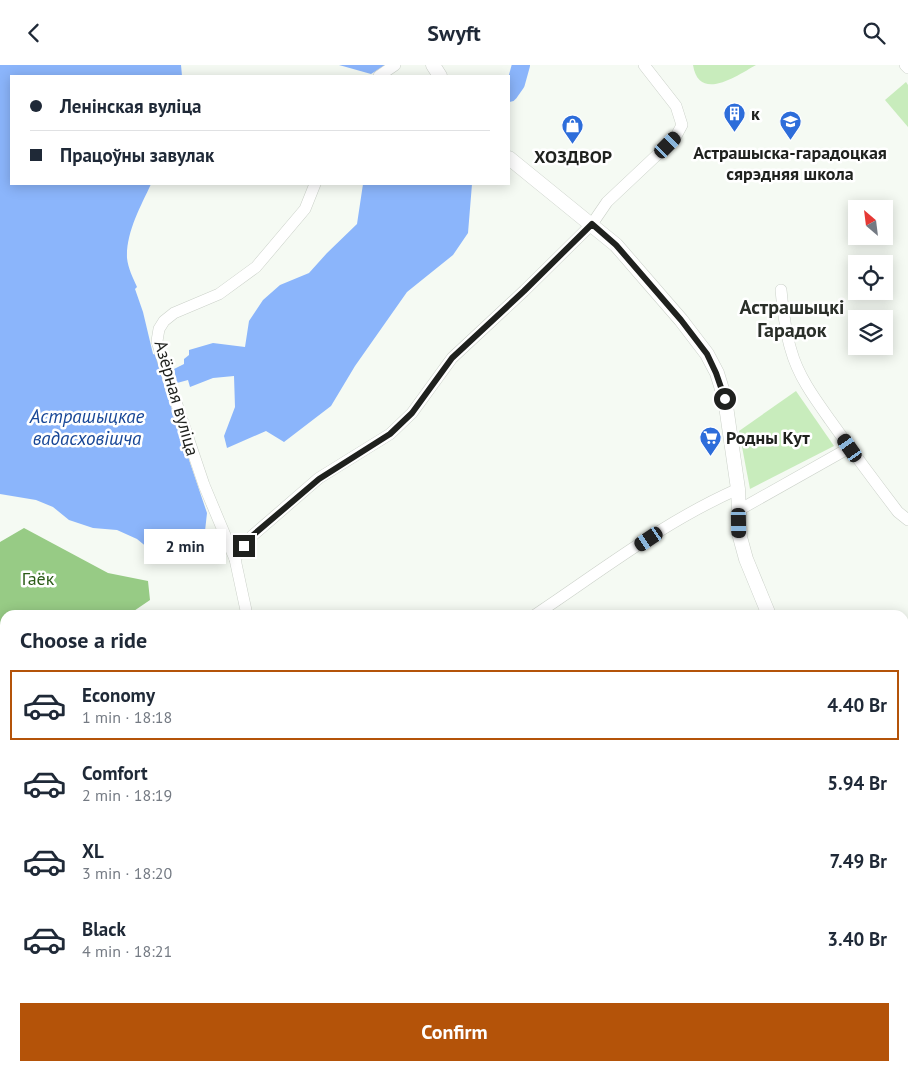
<!DOCTYPE html>
<meta charset="utf-8">
<style>
:root{--surface:#fff;--page:#f6f6f7;--text:#1f2937;--muted:#747a83;--line:#e0e1e3;--accent:#b45309}
body{margin:0;font-family:"PT Sans",sans-serif;background:var(--page);color:var(--text);height:100vh;display:flex;flex-direction:column;font-size:19px;white-space:nowrap}
*{box-sizing:border-box;margin:0}
p{font-size:16px;color:var(--muted)}
.icon{flex:none;width:28px;height:28px;fill:none;stroke:currentColor;stroke-width:2;stroke-linecap:round;stroke-linejoin:round}
.map{position:relative;flex:1;overflow:hidden}
.drawer{position:absolute;left:0px;top:545px;width:909px;height:461px;display:flex;flex-direction:column;background:var(--surface);border-radius:15px 15px 0 0;box-shadow:0 2px 12px #0003}
.drawer>*{flex:none}
.banner{position:absolute;left:10px;top:10px;width:500px;height:110px;border-radius:0px;box-shadow:0 2px 12px #0003;display:grid;align-content:center;height:110px;padding:0 20px;background:var(--surface)}
.needle{width:32px;rotate:332deg}
.buttons{position:absolute;left:848px;top:135px;display:grid;gap:10px}
.buttons a{display:grid;place-items:center;width:45px;height:45px;border-radius:0px;background:var(--surface);box-shadow:0 2px 12px #0003;font-size:25px}
.end{position:absolute;width:22px;height:22px;margin:-11px;border:6px solid #1f211e;background:#fff;box-shadow:0 0 0 2px #fff}
.from{border-radius:50%}
.bubble{position:absolute;height:35px;border-radius:0px;background:var(--surface);box-shadow:0 2px 12px #0003;font-size:16px;font-weight:700;line-height:35px;text-align:center}
.car{position:absolute;width:15px;height:30px;margin:-15px -8px;border-radius:6px;box-shadow:0 0 4px 1px #0007;background:linear-gradient(#222 24%,#8ab4d8 0 40%,#222 0 76%,#8ab4d8 0 86%,#222 0)}
.banner b{display:flex;align-items:center;gap:18px;height:48px;font-size:19px}
.banner b+b{border-top:1px solid var(--line)}
.banner i{width:12px;height:12px;background:var(--text)}
ul{padding:0;list-style:none}
li{display:flex;align-items:center;gap:15px;height:70px;margin:0 10px 8px;padding:0 10px;border:2px solid transparent;border-radius:0px}
li div{flex:1}
li b{display:block;font-size:19px}
li em{font-style:normal;font-weight:700}
li.selected{border-color:var(--accent)}
li>.icon{width:45px;height:45px;stroke-width:1.5}
h2{padding:0 20px;font-size:22px;line-height:60px}
.cta{display:flex;gap:10px;margin-top:auto;padding:10px 20px}
.cta a{flex:1;height:58px;border-radius:0px;background:var(--accent);color:#fff;font-size:20px;font-weight:700;line-height:58px;text-align:center}
header{display:flex;justify-content:space-between;align-items:center;height:65px;padding:0 20px;background:var(--surface);font-size:22px;font-weight:700}
.map>svg:first-child{display:block}
.green{fill:#c8ecbc}
.forest{fill:#97cb85}
.water{fill:#8bb5fb}
.lines{fill:none;stroke-linecap:round;stroke-linejoin:round}
.river{stroke:#8bb5fb;stroke-width:18}
.minor-casing{stroke:#cbd1c9;stroke-width:12}
.tertiary-casing{stroke:#cbd1c9;stroke-width:15}
.minor{stroke:#fff;stroke-width:11}
.tertiary{stroke:#fff;stroke-width:14}
.route{stroke:#1f211e;stroke-width:6}
.labels{text-anchor:middle;dominant-baseline:central;stroke-width:5;stroke-linejoin:round;paint-order:stroke}
.poi-label{font-size:18px;font-weight:bold;fill:#1f211e;stroke:#fff;text-anchor:start}
.street-label{font-size:18px;fill:#1f211e;stroke:#fff}
.park-label{font-size:18px;fill:#2b5c17;stroke:#fff}
.water-label{font-size:19px;font-style:italic;fill:#184797;stroke:#fff}
.quarter-label{font-size:20px;font-weight:bold;fill:#2a2f29;stroke:#fff}
</style>
<header><svg class="icon" aria-label="back" viewBox="0 0 24 24"><path d="M15 5l-7 7 7 7"/></svg>Swyft<svg class="icon" aria-label="search" viewBox="0 0 24 24"><circle cx="10" cy="10" r="6"/><path d="M15 15l6 6"/></svg></header>
<div class="map">
<svg width="908" height="1006" viewBox="0 0 908 1006">
<rect width="100%" height="100%" fill="#f5faf3"/>
<g class="green">
<path d="M693,0H756C738,10 699,38 693,0Z"/>
<polygon points="906,17 908,20 908,62 885,35"/>
<polygon points="796,326 834,381 750,424 739,366"/>
</g>
<polygon class="forest" points="24,463 108,508 148,516 150,535 128,550 5,550 5,617 0,619 0,477"/>
<g class="water">
<path d="M0,0H181L182,11H11V119H151C141,141 126,167 127,193C128,203 133,213 137,222L135,224L143,247L153,289L156,290L166,320L164,321L207,448L204,475L197,485L188,490L176,493H164L154,488L137,474L117,465L93,463L69,455L53,442L36,435L0,429Z"/>
<polygon points="339,0 385,0 371,9"/>
<polygon points="363,119 472,119 468,168 453,190 407,227 355,301 331,341 284,377 266,366 227,383 224,371 235,342 234,311 213,313 190,322 188,315 177,318 174,304 184,299 184,294 189,290 189,285 213,278 245,282 249,256 263,235 280,220 309,208 327,188 357,159"/>
</g>
<g class="lines">
<polyline class="river" points="509,28 516,18 521,0"/>
<defs>
<g id="minor">
<polyline points="905,0 908,3"/>
<polyline points="379,11 395,0"/>
<path d="M781,225C783,245 785,266 791,285C798,311 815,334 830,355C852,386 875,417 898,447L908,455"/>
<polyline points="739,445 849,383"/>
<polyline points="235,494 252,471 319,413 390,369 412,348 452,293 524,226 592,159 607,137 675,73 682,60 676,41 644,0"/>
<polyline points="247,550 235,494 204,420 170,319 157,276 159,264 164,256 174,248 219,229 256,202 305,144 315,119"/>
<path d="M535,550C601,506 665,456 738,424"/>
<polyline points="904,764 908,761"/>
<polyline points="0,916 5,913"/>
<polyline points="0,996 8,1006"/>
<polyline points="182,1001 185,1006"/>
<polyline points="332,1001 335,1006"/>
<polyline points="579,1001 583,1006"/>
<polyline points="593,1006 599,1001"/>
<polyline points="740,1006 747,1001"/>
</g>
<g id="tertiary">
<polyline points="433,0 440,11"/>
<polyline points="509,93 616,180 681,255 707,289 717,308 725,334 738,424 740,472 746,494 769,550"/>
<polyline points="904,874 908,885"/>
</g>
</defs>
<use href="#minor" class="minor-casing"/>
<use href="#tertiary" class="tertiary-casing"/>
<use href="#minor" class="minor"/>
<use href="#tertiary" class="tertiary"/>
</g>
<g class="lines">
<polyline class="route" points="244,481 252,471 319,414 390,369 412,348 452,293 524,226 592,159 616,180 681,255 707,289 716,308 725,334"/>
</g>
<defs>
<symbol id="building-pin" viewBox="-11 -11 22 30"><path d="M0 17L-7.5 6A9.5 9.5 0 1 1 7.5 6Z" fill="#2d6dda" stroke="#fff"/><path d="M-4-6H4V6H1V3H-1V6H-4ZM-2.5-4.3h1.7v1.8h-1.7ZM.8-4.3h1.7v1.8H.8ZM-2.5-1h1.7V.8h-1.7ZM.8-1h1.7V.8H.8Z" fill="#fff"/></symbol>
<symbol id="school-pin" viewBox="-11 -11 22 30"><path d="M0 17L-7.5 6A9.5 9.5 0 1 1 7.5 6Z" fill="#2d6dda" stroke="#fff"/><path d="M0-5L7-2L0 1L-7-2ZM-4 1L0 2.5L4 1V4Q0 6-4 4Z" fill="#fff"/></symbol>
<symbol id="shop-pin" viewBox="-11 -11 22 30"><path d="M0 17L-7.5 6A9.5 9.5 0 1 1 7.5 6Z" fill="#2d6dda" stroke="#fff"/><path d="M-5-2.5h2.3a2.7 3.5 0 0 1 5.4 0H5L5.5 6h-11ZM-1.5-2.5h3a1.5 2.3 0 0 0-3 0Z" fill="#fff"/></symbol>
<symbol id="supermarket-pin" viewBox="-11 -11 22 30"><path d="M0 17L-7.5 6A9.5 9.5 0 1 1 7.5 6Z" fill="#2d6dda" stroke="#fff"/><path d="M-6-5.5h2.5l.6 2H6L4.5 2H-2.5L-4.4-4H-6ZM-1.5 3.2a1.3 1.3 0 1 0 .1 0ZM3 3.2a1.3 1.3 0 1 0 .1 0Z" fill="#fff"/></symbol>
</defs>
<g fill-rule="evenodd">
<use href="#building-pin" x="722" y="36" width="25" height="34"/>
<use href="#school-pin" x="778" y="44" width="25" height="34"/>
<use href="#shop-pin" x="560" y="48" width="25" height="34"/>
<use href="#supermarket-pin" x="698" y="360" width="25" height="34"/>
</g>
<g class="labels">
<g class="poi-label">
<text x="751" y="48">к</text>
<text x="790" y="87" text-anchor="middle">Астрашыска-гарадоцкая<tspan x="790" dy="21">сярэдняя школа</tspan></text>
<text x="573" y="91" text-anchor="middle">ХОЗДВОР</text>
<text x="726" y="372">Родны Кут</text>
</g>
<g class="street-label">
<text transform="translate(177 333) rotate(74)">Азёрная вуліца</text>
</g>
<g class="park-label">
<text x="38" y="513">Гаёк</text>
</g>
<g class="water-label">
<text x="87" y="351">Астрашыцкае<tspan x="87" dy="22">вадасховішча</tspan></text>
</g>
<g class="quarter-label">
<text x="792" y="242">Астрашыцкі<tspan x="792" dy="23">Гарадок</tspan></text>
</g>
</g>
</svg>
<div class="buttons">
<a><svg class="needle" viewBox="-14 -14 28 28"><path d="M0-13l5 13h-10z" fill="#e53935"/><path d="M0 13l5-13h-10z" fill="#747a83"/></svg></a>
<a><svg class="icon" aria-label="locate" viewBox="0 0 24 24"><circle cx="12" cy="12" r="6"/><path d="M12 2v4M12 18v4M2 12h4M18 12h4"/></svg></a>
<a><svg class="icon" aria-label="layers" viewBox="0 0 24 24"><path d="M12 4l9 5-9 5-9-5zM3 14l9 5 9-5"/></svg></a>
</div>
<i class="end from" style="left:725px;top:334px"></i>
<i class="end" style="left:244px;top:481px"></i>
<div class="bubble" style="left:144px;top:464px;width:82px">2 min</div>
<i class="car" style="left:668px;top:80px;rotate:45deg"></i>
<i class="car" style="left:850px;top:383px;rotate:325deg"></i>
<i class="car" style="left:739px;top:458px;rotate:179deg"></i>
<i class="car" style="left:649px;top:474px;rotate:236deg"></i>
<div class="banner">
<b><i class="from"></i>Ленінская вуліца</b>
<b><i></i>Працоўны завулак</b>
</div>
<section class="drawer">
<h2>Choose a ride</h2>
<ul>
<li class="selected"><svg class="icon" aria-label="car" viewBox="0 0 24 24"><path d="M5 17H2v-5l4-1 3-4h7l3 4 3 1v5h-3M9 17h6M6 11h13"/><circle cx="7" cy="17" r="2"/><circle cx="17" cy="17" r="2"/></svg><div><b>Economy</b><p>1 min · 18:18</p></div><em>4.40 Br</em></li>
<li><svg class="icon" aria-label="car" viewBox="0 0 24 24"><path d="M5 17H2v-5l4-1 3-4h7l3 4 3 1v5h-3M9 17h6M6 11h13"/><circle cx="7" cy="17" r="2"/><circle cx="17" cy="17" r="2"/></svg><div><b>Comfort</b><p>2 min · 18:19</p></div><em>5.94 Br</em></li>
<li><svg class="icon" aria-label="car" viewBox="0 0 24 24"><path d="M5 17H2v-5l4-1 3-4h7l3 4 3 1v5h-3M9 17h6M6 11h13"/><circle cx="7" cy="17" r="2"/><circle cx="17" cy="17" r="2"/></svg><div><b>XL</b><p>3 min · 18:20</p></div><em>7.49 Br</em></li>
<li><svg class="icon" aria-label="car" viewBox="0 0 24 24"><path d="M5 17H2v-5l4-1 3-4h7l3 4 3 1v5h-3M9 17h6M6 11h13"/><circle cx="7" cy="17" r="2"/><circle cx="17" cy="17" r="2"/></svg><div><b>Black</b><p>4 min · 18:21</p></div><em>3.40 Br</em></li>
</ul>
<div class="cta"><a>Confirm</a></div>
</section>
</div>
